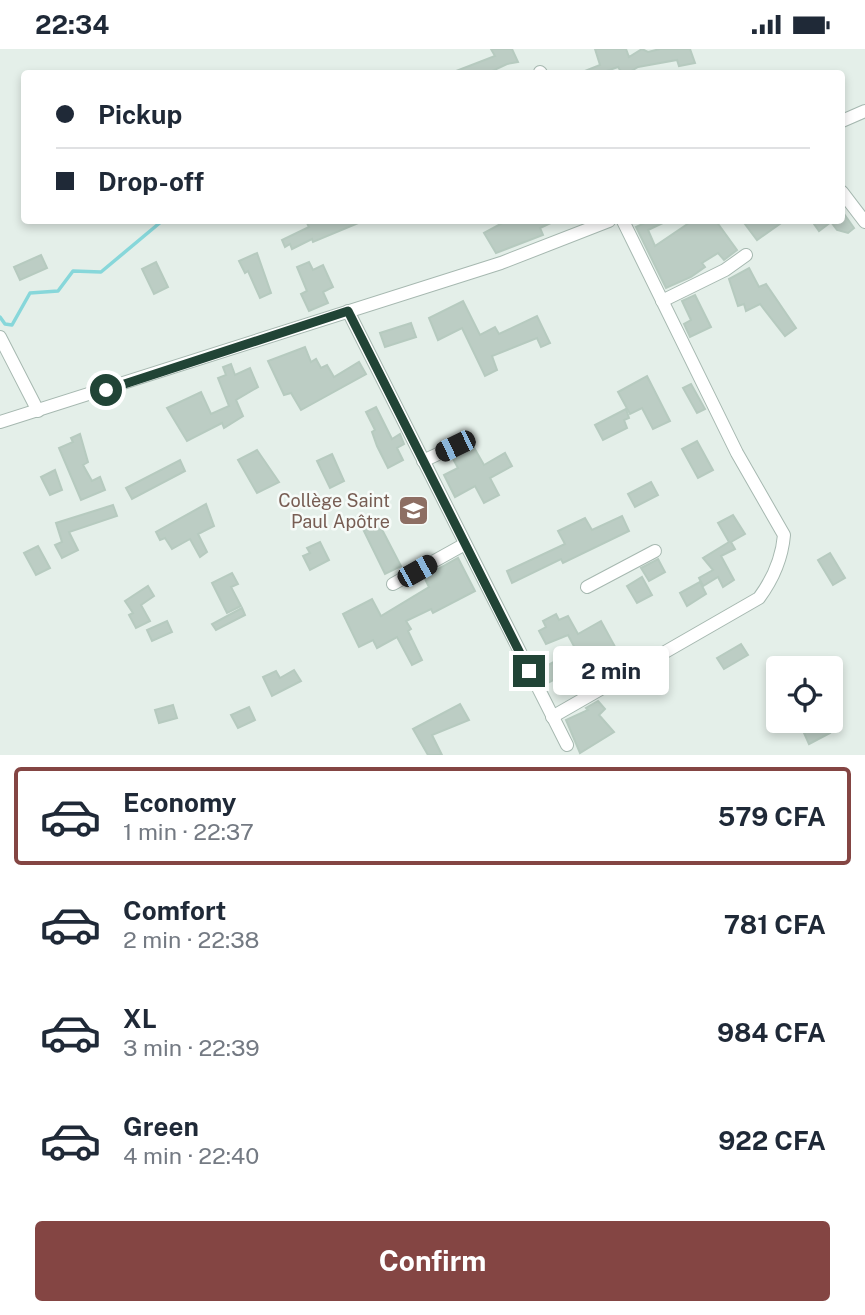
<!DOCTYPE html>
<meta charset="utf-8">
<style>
:root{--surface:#fff;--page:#f2f2f3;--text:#1f2937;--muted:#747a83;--line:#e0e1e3;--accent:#844543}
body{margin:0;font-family:"Public Sans",sans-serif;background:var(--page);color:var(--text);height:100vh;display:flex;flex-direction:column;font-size:26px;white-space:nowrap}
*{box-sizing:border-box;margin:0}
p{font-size:23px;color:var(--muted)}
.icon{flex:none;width:38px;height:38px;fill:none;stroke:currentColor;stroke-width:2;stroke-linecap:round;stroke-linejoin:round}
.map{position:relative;height:706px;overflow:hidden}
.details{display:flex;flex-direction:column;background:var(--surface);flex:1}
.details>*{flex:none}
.hud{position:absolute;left:21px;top:21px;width:824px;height:154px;border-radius:7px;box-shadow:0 4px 10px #0003;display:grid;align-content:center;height:154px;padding:0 35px;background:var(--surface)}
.controls{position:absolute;left:766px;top:607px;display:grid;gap:14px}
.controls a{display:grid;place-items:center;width:77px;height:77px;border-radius:7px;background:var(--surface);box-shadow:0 4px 10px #0003;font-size:35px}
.end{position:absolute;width:32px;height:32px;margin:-16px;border:9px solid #214436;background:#fff;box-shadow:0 0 0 4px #fff}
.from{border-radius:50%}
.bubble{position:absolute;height:49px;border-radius:7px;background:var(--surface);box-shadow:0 4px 10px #0003;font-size:23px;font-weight:700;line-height:49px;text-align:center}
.car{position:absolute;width:21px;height:42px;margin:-21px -10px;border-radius:9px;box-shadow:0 0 5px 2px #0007;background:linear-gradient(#222 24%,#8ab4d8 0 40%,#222 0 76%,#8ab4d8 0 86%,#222 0)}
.hud b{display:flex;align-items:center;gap:24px;height:66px;font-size:26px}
.hud b+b{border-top:2px solid var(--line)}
.hud i{width:18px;height:18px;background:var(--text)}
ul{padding:12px 0 0;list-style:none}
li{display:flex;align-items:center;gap:21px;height:98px;margin:0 14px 10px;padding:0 21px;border:4px solid transparent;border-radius:7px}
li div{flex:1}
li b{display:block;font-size:26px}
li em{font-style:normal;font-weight:700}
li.on{border-color:var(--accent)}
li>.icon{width:63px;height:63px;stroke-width:1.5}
.action{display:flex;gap:14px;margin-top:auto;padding:14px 35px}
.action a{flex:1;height:80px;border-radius:7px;background:var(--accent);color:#fff;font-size:28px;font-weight:700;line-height:80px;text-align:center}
.status{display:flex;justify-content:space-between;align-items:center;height:49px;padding:0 35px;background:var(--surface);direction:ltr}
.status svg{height:19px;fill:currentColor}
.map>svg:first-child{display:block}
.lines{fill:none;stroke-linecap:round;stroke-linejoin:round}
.stream{stroke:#87d7da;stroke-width:3.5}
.building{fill:#bccdc4;stroke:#b6cabf;stroke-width:2}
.minor-casing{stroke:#a6b8b0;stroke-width:14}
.minor{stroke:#fff;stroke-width:12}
.route{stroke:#214436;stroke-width:9}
.labels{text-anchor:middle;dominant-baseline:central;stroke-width:5;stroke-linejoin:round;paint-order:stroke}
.education-label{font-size:18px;fill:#785e54;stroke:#f6fbf8;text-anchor:end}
</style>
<div class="status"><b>22:34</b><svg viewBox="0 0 49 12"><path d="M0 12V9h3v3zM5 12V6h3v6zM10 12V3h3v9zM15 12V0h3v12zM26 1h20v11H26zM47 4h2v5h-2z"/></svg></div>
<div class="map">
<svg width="865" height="706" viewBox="0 0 865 706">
<rect width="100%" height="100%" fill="#e4efe9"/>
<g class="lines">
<polyline class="stream" points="0,268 5,275 12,276 30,244 58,242 73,222 101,223 162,172"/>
</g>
<g class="building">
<polygon points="491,0 512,0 518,13 507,15 488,24 451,24 495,7"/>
<polygon points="595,0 626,0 629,8 642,0 648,3 660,0 690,0 695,14 679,17 677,11 638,18 628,24 622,24 618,18 601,24 580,24 600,16"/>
<polygon points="842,162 854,179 848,184 837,181 831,173 819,182 814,175 818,172 842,172"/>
<polygon points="306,172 363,172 313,193 312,190 292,200 290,195 285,198 282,191 309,178"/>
<polygon points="506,172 555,172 540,179 543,186 496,204 484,184"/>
<polygon points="649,172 667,172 648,181 655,197 692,172 716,172 737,201 724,211 718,204 702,214 705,218 691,228 666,239 636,178"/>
<polygon points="750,172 784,172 757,191 745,175"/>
<polygon points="257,204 271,244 260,249 248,222 245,224 239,212"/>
<polygon points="41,206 47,219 20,231 14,218"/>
<polygon points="156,213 168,238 154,245 142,220"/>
<polygon points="309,213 313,221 323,216 333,238 323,243 328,254 309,262 301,245 307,242 297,218"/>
<polygon points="749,219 759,238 766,235 796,279 785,287 760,255 746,262 744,255 738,257 729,230"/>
<polygon points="695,246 711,278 690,288 684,275 691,271 682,252"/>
<polygon points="463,252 480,286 495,278 499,285 537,267 550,294 541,298 537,289 492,307 497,321 485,327 462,279 438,291 429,269"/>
<polygon points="411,274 416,288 385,298 380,284"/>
<polygon points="305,298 311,313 316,310 321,319 327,316 334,328 359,313 366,325 301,361 291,344 284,346 268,312"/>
<polygon points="231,315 235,326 250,319 258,338 236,351 243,367 224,379 222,374 187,392 167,359 201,343 211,365 229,357 218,329 226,326 223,318"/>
<polygon points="647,327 670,372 653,380 642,359 630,365 618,343"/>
<polygon points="691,335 705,360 697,364 683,339"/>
<polygon points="376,358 392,390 400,385 404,395 397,399 403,411 388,419 377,397 372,383 375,381 366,363"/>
<polygon points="626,360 629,369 624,371 627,379 603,391 595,376"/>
<polygon points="80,385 88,413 83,416 92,432 100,428 105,441 81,451 59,399 73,393 71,389"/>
<polygon points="697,392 713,421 698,429 682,400"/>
<polygon points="472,395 484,416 505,404 512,417 490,429 499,446 484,454 475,437 455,448 444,426 458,419 452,408"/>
<polygon points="257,401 279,433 257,444 238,411"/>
<polygon points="332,405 344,432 330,439 317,412"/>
<polygon points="180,411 185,422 132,450 126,439"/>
<polygon points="55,421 62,441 50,446 41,428"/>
<polygon points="651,433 658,446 635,458 628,445"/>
<polygon points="206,455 214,477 198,485 207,503 200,508 190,490 172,500 165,489 160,491 156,483"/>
<polygon points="113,456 117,467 69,483 78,501 62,509 55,496 62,493 56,474"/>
<polygon points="733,466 745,485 731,493 735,500 721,507 734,531 723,538 718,528 703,537 699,529 713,521 703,509 729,493 718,474"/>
<polygon points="622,467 629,482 563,514 561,510 512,534 507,522 565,495 558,482 585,469 592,481"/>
<polygon points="376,469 401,517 385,525 361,476"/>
<polygon points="320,493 329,511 310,521 303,507 310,504 307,499"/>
<polygon points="38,497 50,519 36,526 24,504"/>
<polygon points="830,504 845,529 833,536 818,511"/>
<polygon points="458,509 475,542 433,564 431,560 406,572 411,580 408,582 422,611 412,616 397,588 377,599 373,591 359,598 343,565 372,550 381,567 429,538 424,528"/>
<polygon points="658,510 665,523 649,532 641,519"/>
<polygon points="232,524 238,535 231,538 241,557 227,564 212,534"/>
<polygon points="642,528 652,546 637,554 627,537"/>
<polygon points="700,533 706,545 687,557 680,544"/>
<polygon points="148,537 154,547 141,556 150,572 136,579 129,566 133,564 125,552"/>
<polygon points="242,559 245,566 216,581 212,575"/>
<polygon points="556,565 559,571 568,567 578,585 601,572 625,616 616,621 608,606 591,616 599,631 588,637 578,618 546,635 539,621 576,601 568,586 546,595 539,582 546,578 543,572"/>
<polygon points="167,572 172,583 152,592 147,581"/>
<polygon points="741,595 748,606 724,620 717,609"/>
<polygon points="294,621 301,632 272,647 263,628 276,622 280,629"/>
<polygon points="598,652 605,660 599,666 614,683 580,704 566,671 588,661 586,659"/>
<polygon points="460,655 469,671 432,686 442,706 428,706 413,680"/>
<polygon points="173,656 177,669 159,674 155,661"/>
<polygon points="249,658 255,671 238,679 231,666"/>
<polygon points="825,673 830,684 809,695 804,684"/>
</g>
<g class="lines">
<defs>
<g id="minor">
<polyline points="540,23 541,24"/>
<polyline points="842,72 865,62"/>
<polyline points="842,143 865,173"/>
<polyline points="662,252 725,221 746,206"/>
<polyline points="348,262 567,696"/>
<polyline points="0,288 38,362"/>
<polyline points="0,373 501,214 609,172"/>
<polyline points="423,412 455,397"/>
<polyline points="393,535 465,495"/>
<polyline points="587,538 655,502"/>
<path d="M552,668L759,549C773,530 782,509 784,486L737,404L623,172"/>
</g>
</defs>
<use href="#minor" class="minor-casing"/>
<use href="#minor" class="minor"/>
</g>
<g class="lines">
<polyline class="route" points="106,341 348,262 529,622"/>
</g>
<defs>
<symbol id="school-square" viewBox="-11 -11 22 22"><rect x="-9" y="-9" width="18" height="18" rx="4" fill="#8d6e63" stroke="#f6fbf8"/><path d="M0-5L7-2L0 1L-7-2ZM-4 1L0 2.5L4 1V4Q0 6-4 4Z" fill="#fff"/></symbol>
</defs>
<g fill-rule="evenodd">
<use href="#school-square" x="396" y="444" width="35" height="35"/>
</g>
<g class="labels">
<g class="education-label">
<text x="390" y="451">Collège Saint<tspan x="390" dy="21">Paul Apôtre</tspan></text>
</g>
</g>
</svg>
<div class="controls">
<a><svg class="icon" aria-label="locate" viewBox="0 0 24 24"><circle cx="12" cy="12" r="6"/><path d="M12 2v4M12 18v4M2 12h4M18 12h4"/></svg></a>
</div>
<i class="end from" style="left:106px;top:341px"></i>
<i class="end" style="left:529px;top:622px"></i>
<div class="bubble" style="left:553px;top:597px;width:116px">2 min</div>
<i class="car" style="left:455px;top:397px;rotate:244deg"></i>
<i class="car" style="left:417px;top:522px;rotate:61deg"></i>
<div class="hud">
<b><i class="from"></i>Pickup</b>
<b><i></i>Drop-off</b>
</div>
</div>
<section class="details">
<ul>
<li class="on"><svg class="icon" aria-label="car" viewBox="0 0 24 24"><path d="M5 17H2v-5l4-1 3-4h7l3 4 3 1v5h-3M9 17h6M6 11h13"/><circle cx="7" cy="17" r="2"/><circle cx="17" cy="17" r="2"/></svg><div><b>Economy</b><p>1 min · 22:37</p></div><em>579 CFA</em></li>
<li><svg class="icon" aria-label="car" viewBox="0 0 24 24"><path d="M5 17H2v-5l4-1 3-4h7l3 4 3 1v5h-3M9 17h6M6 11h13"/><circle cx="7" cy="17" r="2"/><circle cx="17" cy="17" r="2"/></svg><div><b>Comfort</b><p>2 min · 22:38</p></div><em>781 CFA</em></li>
<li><svg class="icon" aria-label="car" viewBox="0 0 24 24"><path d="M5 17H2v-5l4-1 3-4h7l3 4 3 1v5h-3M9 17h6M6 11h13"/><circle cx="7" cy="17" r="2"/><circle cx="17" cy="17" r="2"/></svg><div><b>XL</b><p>3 min · 22:39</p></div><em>984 CFA</em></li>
<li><svg class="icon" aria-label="car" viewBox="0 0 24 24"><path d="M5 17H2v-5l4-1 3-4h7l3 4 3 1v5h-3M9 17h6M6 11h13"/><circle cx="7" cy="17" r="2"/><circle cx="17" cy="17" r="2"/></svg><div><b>Green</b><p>4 min · 22:40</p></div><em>922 CFA</em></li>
</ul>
<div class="action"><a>Confirm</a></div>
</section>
